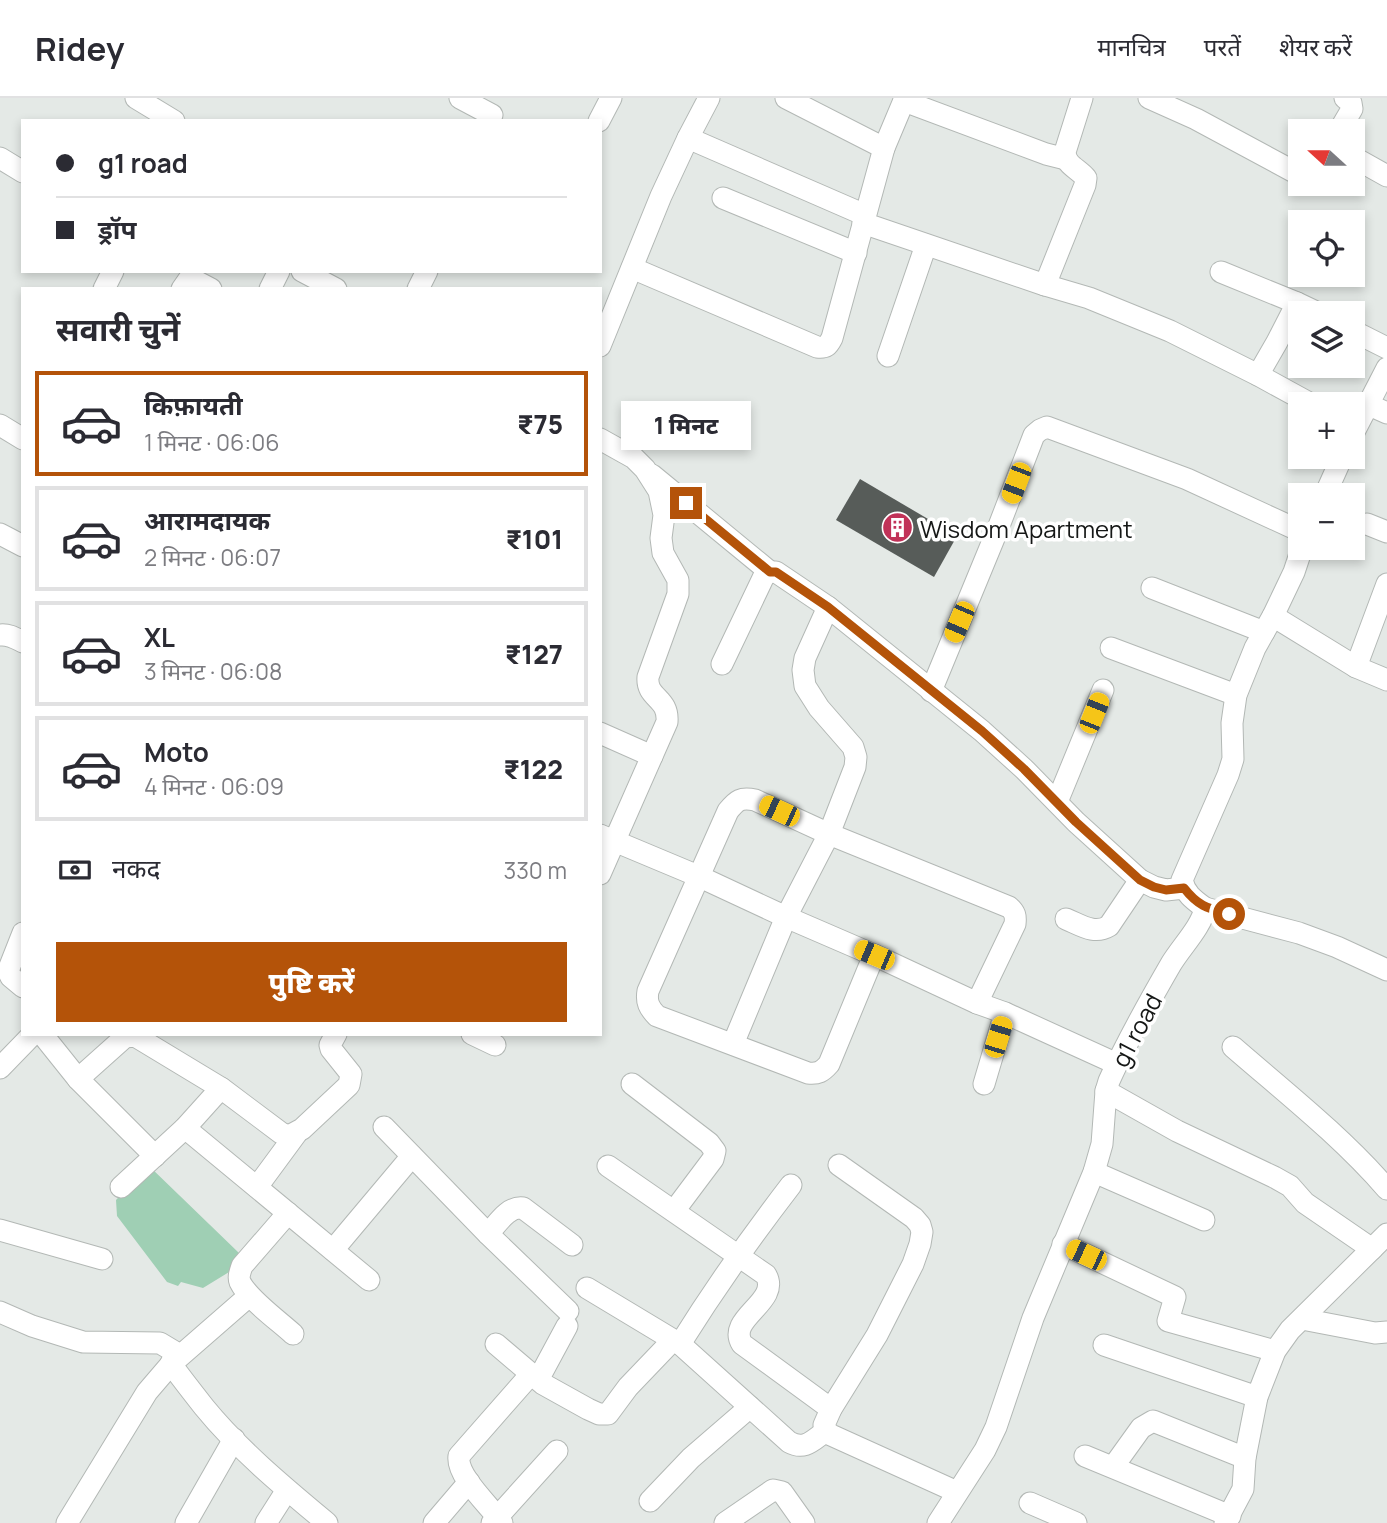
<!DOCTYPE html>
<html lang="hi">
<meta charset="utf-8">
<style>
:root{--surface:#fff;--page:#f2f2f3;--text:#2b2b33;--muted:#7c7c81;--line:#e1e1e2;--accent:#b45309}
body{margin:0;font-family:Manrope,"Noto Sans Devanagari",sans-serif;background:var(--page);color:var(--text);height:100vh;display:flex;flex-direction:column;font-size:26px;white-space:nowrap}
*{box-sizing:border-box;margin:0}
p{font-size:23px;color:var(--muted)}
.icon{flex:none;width:38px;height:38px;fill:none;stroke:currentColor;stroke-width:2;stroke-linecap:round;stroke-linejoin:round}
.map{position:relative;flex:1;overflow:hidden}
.side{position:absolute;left:21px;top:189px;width:581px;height:749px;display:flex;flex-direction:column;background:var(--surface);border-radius:0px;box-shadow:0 4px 10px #0003}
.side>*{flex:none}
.guide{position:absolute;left:21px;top:21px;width:581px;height:154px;border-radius:0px;box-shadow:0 4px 10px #0003;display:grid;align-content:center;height:154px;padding:0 35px;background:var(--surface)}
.needle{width:46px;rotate:291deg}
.fabs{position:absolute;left:1288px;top:21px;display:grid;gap:14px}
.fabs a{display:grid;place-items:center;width:77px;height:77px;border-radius:0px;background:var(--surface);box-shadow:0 4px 10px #0003;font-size:35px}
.end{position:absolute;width:32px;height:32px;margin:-16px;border:9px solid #b45309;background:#fff;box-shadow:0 0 0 4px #fff}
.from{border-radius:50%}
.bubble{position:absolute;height:49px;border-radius:0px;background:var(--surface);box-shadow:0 4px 10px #0003;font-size:23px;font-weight:800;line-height:49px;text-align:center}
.car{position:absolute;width:21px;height:42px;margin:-21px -10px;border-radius:9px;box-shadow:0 0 5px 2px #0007;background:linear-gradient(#f5c518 24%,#345 0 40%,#f5c518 0 76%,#345 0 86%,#f5c518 0)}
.guide b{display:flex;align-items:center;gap:24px;height:66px;font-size:26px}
.guide b+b{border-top:2px solid var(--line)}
.guide i{width:18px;height:18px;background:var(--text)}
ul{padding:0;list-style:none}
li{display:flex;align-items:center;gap:21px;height:105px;margin:0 14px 10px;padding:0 21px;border:4px solid var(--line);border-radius:0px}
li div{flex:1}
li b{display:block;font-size:26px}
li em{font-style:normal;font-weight:800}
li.on{border-color:var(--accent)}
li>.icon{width:63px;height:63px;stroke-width:1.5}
h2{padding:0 35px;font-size:32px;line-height:84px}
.pay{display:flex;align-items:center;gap:18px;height:77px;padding:0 35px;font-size:26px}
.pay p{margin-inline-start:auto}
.cta{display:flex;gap:14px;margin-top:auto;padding:14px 35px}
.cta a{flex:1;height:80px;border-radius:0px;background:var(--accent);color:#fff;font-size:28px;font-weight:800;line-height:80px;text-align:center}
header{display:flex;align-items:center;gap:42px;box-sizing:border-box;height:98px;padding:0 35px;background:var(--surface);border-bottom:2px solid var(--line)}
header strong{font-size:33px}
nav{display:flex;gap:38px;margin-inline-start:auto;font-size:24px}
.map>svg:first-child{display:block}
.water{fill:#9fcfb4}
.building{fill:#575c59}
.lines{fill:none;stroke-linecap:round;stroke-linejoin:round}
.minor-casing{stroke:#b3b8b5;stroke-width:23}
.minor{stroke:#fff;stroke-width:21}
.route{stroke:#b45309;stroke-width:9}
.labels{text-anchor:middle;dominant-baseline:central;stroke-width:7;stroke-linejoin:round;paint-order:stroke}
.poi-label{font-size:24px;fill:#151716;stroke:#fff;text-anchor:start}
.street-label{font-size:24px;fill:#151716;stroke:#fff}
</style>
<header>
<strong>Ridey</strong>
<nav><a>मानचित्र</a><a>परतें</a><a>शेयर करें</a></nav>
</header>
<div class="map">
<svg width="1387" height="1425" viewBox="0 0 1387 1425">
<rect width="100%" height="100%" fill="#e4e9e6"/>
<polygon class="water" points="149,1068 239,1155 234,1171 203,1190 181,1184 178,1188 167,1184 117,1118 116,1102"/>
<polygon class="building" points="860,381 957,438 934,479 836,422"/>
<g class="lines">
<defs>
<g id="minor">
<polyline points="136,0 174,23"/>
<polyline points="460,0 492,17"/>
<polyline points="786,0 884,50"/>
<polyline points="1149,0 1196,21 1300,77"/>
<polyline points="904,3 1046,56 1066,61"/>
<polyline points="599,23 611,0"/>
<polyline points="1339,33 1352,11 1351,5 1345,0"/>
<polyline points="688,40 865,117"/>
<polyline points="1353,59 1387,78"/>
<polyline points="0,60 23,74"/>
<polyline points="723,100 856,155"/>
<polyline points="863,125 1045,187 1089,200 1170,233 1258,277 1311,306"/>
<path d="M632,170L817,249C826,250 828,248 832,240L884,50L905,0"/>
<polyline points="302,173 336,191"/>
<polyline points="1221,174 1297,205 1318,215"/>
<path d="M1045,187L1085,87L1086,80C1078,70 1066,68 1065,54L1082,0"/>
<polyline points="104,191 113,173"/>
<polyline points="182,191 189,181 192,181 211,191"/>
<polyline points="270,191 279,173"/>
<polyline points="418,191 427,173"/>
<polyline points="1353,233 1387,250"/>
<polyline points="600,248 661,98 688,40 709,0"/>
<polyline points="888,258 926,147"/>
<polyline points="1258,277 1277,244 1297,205"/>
<polyline points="1367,306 1387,315"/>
<polyline points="0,327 23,341"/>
<polyline points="1353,336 1387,270"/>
<path d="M600,341L634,360L645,371L659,393L664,417L661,440L663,455L678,482V496L648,579C646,601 669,599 667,624L600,776"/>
<polyline points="652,377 770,474"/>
<polyline points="1325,397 1342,359"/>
<polyline points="1367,426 1387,434"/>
<polyline points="0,436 23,448"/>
<polyline points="1152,490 1264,534"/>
<polyline points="1273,518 1356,569 1387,582"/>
<path d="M0,537C9,536 15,540 23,544"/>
<polyline points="1111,550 1236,597"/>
<polyline points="722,566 764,478 770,474 776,474 828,509 982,633 1024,671 1076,724 1140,782 1154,789 1166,792 1184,790"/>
<polyline points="1356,569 1387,486"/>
<polyline points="931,593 997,433 1034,337 1040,332 1047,329 1187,381 1300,433"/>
<polyline points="600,635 652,658"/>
<polyline points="1057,704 1103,592"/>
<polyline points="600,737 698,778 786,819 874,857 977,905 1005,915 1117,966"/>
<polyline points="1205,810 1299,835 1337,849 1387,872"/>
<path d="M1066,821C1081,827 1094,837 1109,828L1140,782"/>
<polyline points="23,835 8,873 11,879 23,889"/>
<path d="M874,857L829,966C822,974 818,976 808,975L657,918C649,910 646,904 648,893L728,713C737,702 741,699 755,702L829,736L1009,809C1015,814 1016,818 1015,826L977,905"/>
<polyline points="42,936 78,981 155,1058"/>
<polyline points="472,936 495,947"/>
<polyline points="733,946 786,819 829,736 855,669 856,659 853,649 819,610 805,588 803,572 805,560 828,509"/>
<path d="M1233,949C1286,995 1341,1038 1387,1091"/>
<polyline points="0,970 33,936"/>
<polyline points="78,981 125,939 135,938 221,990 281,1035 289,1038 302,1031 349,987 351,976 331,951 330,947 336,936"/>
<polyline points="632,986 709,1045 715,1053 713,1061 674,1113"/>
<polyline points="984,986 1005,915"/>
<polyline points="1106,993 1177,1033 1274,1079 1290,1088 1305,1105 1372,1151"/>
<polyline points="384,1029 488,1136 568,1213"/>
<polyline points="185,1030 369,1182"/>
<polyline points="839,1067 914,1120 920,1127 922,1134 920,1146 913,1166 877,1237 831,1311 824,1327 826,1333 831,1337 957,1394"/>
<path d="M608,1068L766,1177C781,1204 726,1220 742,1246L831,1311"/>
<polyline points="1094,1074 1204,1122"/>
<polyline points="121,1089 185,1030 221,990"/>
<polyline points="257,1089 296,1036"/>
<path d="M288,1115L242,1168C240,1174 238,1179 240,1184C248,1201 279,1223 293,1236"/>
<polyline points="0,1132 102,1161"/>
<path d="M488,1136C498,1125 508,1108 523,1110L572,1147"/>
<polyline points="1063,1146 1175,1199 1168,1223 1275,1253"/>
<polyline points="333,1152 412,1058"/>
<path d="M587,1190L680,1246L789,1344C805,1353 813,1342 826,1333"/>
<polyline points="0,1214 32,1228 83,1244 160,1245 175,1254 171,1266"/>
<polyline points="1302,1221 1375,1235 1387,1234"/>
<polyline points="496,1246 543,1286 588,1311 599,1316 608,1316 628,1289 673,1242"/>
<path d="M680,1246C715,1190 751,1139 791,1087"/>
<polyline points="1104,1247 1257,1299"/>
<path d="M171,1266C182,1281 193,1295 204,1309C239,1352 285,1390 327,1425"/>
<polyline points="1085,1358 1230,1418"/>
<polyline points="1113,1369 1141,1330 1153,1323 1245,1360"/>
<polyline points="650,1403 691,1360 750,1309"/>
<polyline points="1030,1405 1076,1425"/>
<polyline points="67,1425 147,1294 171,1266 249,1198"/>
<polyline points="186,1425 234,1341"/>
<polyline points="266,1425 287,1392"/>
<polyline points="434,1425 469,1384"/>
<polyline points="492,1425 557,1353"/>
<path d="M502,1425C490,1408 456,1378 459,1358L531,1276L539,1280L567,1228"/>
<polyline points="725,1425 773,1392 782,1394 804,1425"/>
<path d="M938,1425L985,1352L996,1329L1033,1220L1094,1074L1102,1046L1106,993L1109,983C1127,943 1149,904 1171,866C1182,848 1202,828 1205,810C1194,802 1185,796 1182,782L1228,677L1233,661L1232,625L1236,597L1255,550L1273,518L1294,474L1302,450"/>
<polyline points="1225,1425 1243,1391 1245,1360 1257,1299 1275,1253 1290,1232 1387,1136"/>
</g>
</defs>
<use href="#minor" class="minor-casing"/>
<use href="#minor" class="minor"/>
</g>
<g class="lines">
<path class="route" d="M686,405L770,474H776L828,509L982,633L1024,671L1076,724L1140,782L1154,789L1166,792L1184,790C1198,808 1207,810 1229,816"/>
</g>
<defs>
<symbol id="building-disc" viewBox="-11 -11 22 22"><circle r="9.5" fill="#c13258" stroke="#fff"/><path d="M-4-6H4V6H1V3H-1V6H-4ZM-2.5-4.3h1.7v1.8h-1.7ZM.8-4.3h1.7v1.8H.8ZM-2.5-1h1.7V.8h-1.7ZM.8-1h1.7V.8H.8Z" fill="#fff"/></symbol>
</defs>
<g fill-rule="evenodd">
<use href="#building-disc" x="880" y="412" width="35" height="35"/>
</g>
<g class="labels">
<g class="poi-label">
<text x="920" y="430">Wisdom Apartment</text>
</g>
<g class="street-label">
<text transform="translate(1136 932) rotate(-62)">g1 road</text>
</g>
</g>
</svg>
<div class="fabs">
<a><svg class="needle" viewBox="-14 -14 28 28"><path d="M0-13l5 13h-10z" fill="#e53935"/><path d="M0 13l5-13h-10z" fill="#7c7c81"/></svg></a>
<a><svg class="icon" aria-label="locate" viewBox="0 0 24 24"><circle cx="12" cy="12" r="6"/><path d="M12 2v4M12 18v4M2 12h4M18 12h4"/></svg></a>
<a><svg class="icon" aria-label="layers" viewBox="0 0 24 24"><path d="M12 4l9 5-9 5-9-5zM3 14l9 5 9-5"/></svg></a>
<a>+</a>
<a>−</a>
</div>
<i class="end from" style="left:1229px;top:816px"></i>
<i class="end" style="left:686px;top:405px"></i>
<div class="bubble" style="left:621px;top:303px;width:130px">1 मिनट</div>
<i class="car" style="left:1016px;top:385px;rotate:201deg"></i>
<i class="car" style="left:959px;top:524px;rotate:203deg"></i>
<i class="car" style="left:1094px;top:615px;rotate:22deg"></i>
<i class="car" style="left:779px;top:713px;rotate:295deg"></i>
<i class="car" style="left:874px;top:857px;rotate:293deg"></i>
<i class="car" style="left:998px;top:939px;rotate:17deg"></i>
<i class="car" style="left:1086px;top:1157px;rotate:295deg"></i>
<div class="guide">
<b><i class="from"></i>g1 road</b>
<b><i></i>ड्रॉप</b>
</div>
<section class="side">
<h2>सवारी चुनें</h2>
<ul>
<li class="on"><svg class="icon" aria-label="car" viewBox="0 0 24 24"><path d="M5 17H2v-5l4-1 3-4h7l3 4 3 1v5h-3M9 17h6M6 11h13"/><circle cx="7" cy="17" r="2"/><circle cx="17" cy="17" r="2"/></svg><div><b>किफ़ायती</b><p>1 मिनट · 06:06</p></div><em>₹75</em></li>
<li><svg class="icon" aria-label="car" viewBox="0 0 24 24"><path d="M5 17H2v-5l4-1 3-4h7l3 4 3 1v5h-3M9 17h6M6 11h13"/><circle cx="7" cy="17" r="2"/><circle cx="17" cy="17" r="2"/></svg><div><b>आरामदायक</b><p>2 मिनट · 06:07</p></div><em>₹101</em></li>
<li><svg class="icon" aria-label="car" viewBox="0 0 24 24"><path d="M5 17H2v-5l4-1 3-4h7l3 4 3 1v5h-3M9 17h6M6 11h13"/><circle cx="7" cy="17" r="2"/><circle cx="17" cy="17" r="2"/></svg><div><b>XL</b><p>3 मिनट · 06:08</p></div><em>₹127</em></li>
<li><svg class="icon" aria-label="car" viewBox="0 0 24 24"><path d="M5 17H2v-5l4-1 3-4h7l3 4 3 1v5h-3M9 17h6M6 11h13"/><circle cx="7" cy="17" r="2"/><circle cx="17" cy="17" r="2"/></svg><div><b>Moto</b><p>4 मिनट · 06:09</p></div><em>₹122</em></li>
</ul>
<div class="pay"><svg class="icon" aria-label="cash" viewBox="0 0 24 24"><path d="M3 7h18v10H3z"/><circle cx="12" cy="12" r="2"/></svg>नकद<p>330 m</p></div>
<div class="cta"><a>पुष्टि करें</a></div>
</section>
</div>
